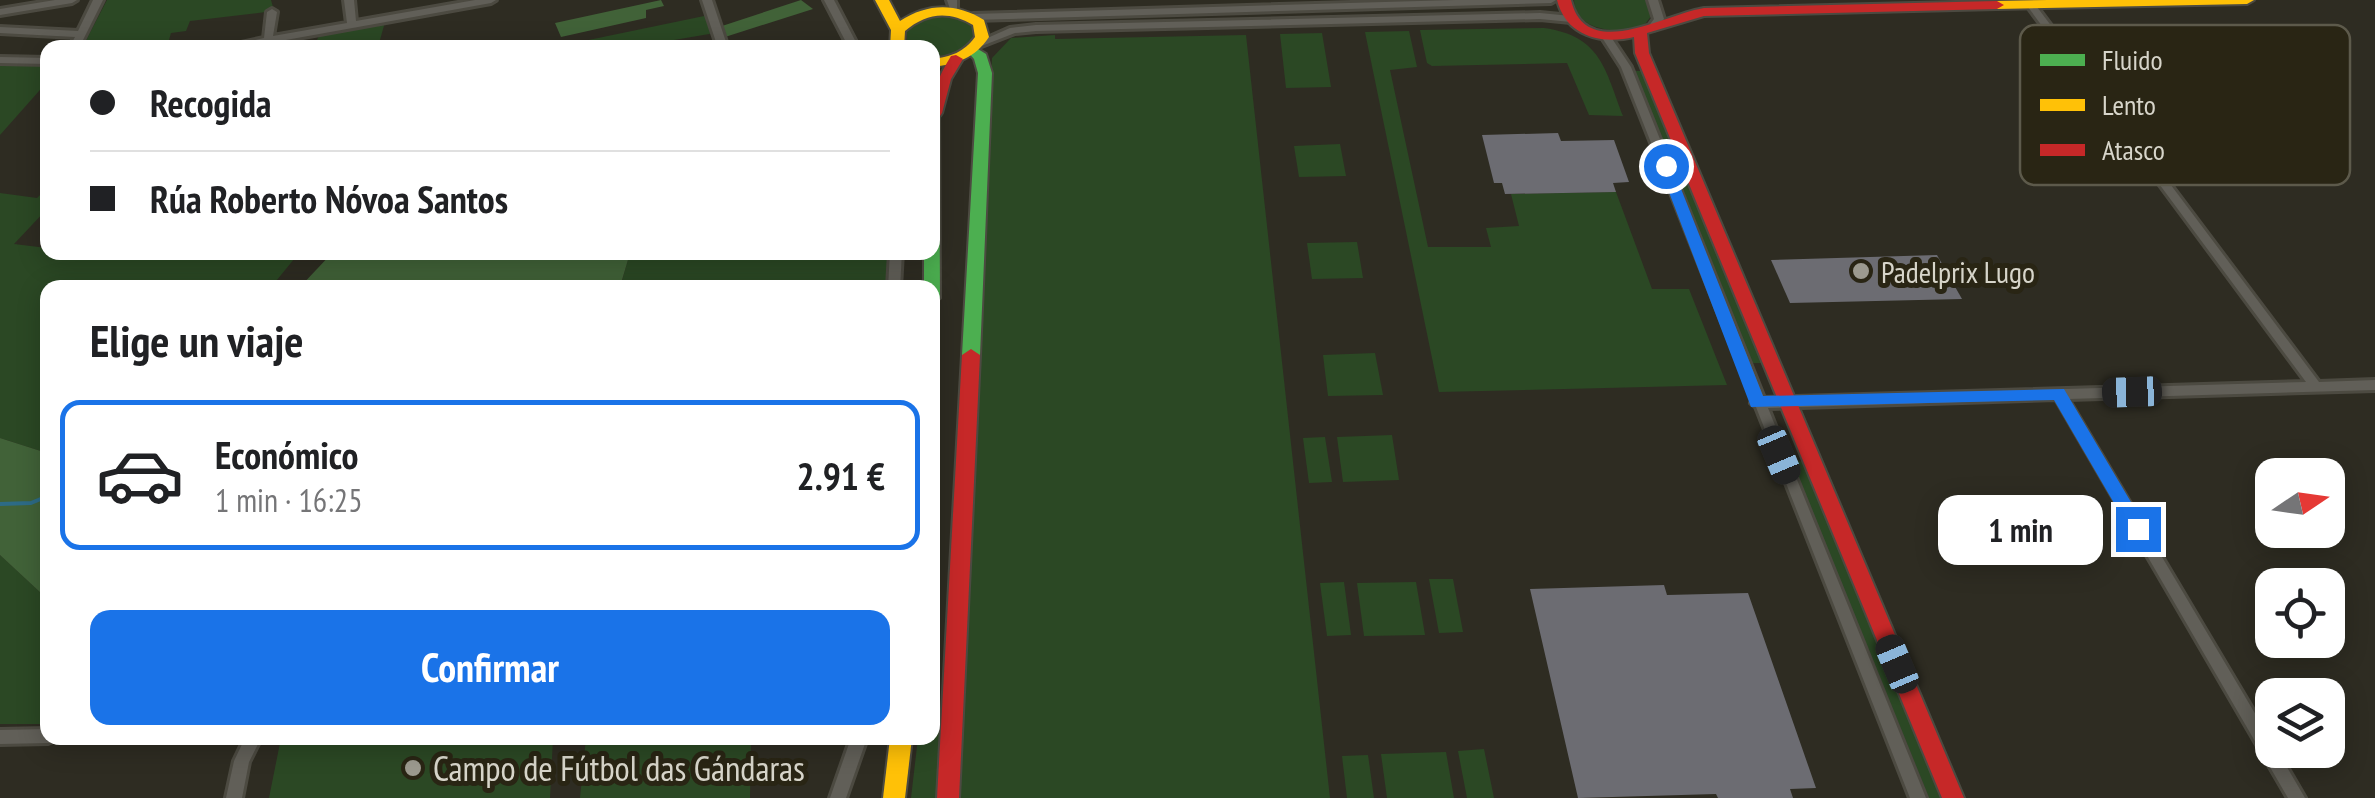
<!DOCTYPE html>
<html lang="es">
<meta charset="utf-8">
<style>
:root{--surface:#fff;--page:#f2f2f2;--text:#202124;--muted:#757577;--line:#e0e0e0;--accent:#1a73e8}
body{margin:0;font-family:"PT Sans Narrow",sans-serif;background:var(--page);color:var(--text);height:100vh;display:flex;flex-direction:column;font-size:38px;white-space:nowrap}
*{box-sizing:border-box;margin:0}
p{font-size:32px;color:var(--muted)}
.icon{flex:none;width:55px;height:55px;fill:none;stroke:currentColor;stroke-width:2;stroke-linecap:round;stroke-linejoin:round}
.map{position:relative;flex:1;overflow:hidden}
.panel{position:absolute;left:40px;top:280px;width:900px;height:465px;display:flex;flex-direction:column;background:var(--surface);border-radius:20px;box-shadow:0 5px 25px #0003}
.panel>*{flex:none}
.banner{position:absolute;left:40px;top:40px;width:900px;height:220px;border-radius:20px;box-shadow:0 5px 25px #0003;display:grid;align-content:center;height:220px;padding:0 50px;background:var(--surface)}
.needle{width:65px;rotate:77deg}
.fabs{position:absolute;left:2255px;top:458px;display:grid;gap:20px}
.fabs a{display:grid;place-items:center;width:90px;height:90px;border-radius:20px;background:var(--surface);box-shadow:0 5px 25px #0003;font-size:50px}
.end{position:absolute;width:45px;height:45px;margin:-22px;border:12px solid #1a73e8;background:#fff;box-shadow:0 0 0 5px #fff}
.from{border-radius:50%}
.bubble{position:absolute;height:70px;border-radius:20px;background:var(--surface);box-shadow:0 5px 25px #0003;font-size:32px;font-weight:700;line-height:70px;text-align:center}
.car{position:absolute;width:30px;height:60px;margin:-30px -15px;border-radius:12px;box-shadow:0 0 8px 2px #0007;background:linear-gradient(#222 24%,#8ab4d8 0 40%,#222 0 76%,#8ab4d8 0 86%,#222 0)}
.banner b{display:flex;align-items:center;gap:35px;height:95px;font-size:38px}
.banner b+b{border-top:2px solid var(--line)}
.banner i{width:25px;height:25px;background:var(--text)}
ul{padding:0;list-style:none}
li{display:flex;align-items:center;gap:30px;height:150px;margin:0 20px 15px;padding:0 30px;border:5px solid transparent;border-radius:20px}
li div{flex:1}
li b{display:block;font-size:38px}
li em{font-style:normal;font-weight:700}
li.active{border-color:var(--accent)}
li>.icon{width:90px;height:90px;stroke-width:1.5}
h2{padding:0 50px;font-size:45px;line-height:120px}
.button{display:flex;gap:20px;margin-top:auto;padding:20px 50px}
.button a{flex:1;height:115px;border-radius:20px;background:var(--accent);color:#fff;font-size:40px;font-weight:700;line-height:115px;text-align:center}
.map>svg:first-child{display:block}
.green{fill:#2b4824}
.forest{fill:#416238}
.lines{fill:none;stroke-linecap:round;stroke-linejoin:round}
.stream{stroke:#2d6b86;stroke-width:4}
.building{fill:#6c6c72}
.street-casing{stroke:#4c4a41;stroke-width:6}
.fast-casing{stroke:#4c4a41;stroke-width:4}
.slow-casing{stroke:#4c4a41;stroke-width:4}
.jam-casing{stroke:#4c4a41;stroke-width:4}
.street{fill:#615f58;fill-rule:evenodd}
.fast{fill:#4caf50;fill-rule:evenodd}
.slow{fill:#ffc107;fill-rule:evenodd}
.jam{fill:#c62828;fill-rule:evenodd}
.route{fill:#1a73e8}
.poi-dot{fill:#9c9a8f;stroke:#292514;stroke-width:4}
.labels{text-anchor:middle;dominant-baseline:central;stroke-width:10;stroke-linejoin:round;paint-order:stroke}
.poi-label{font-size:30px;fill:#d7d5ca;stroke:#292514;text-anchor:start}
.near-poi-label{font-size:35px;fill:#d7d5ca;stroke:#292514;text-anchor:start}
.key{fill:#292514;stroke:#5d5a4b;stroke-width:2.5}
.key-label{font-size:28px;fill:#d7d5ca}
</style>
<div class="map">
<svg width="2375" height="798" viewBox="0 0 2375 798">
<rect width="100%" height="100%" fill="#2e2c22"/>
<g class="green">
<polygon points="107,0 271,0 274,11 190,21 186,31 171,33 167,47 82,48"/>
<path d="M1574,0H1647L1654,12L1643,27C1619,34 1575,32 1574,0Z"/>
<polygon points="709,15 715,33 633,47 550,48"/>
<polygon points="939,15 953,15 973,25 974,41 955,54 933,57 932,48 907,47 907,30 914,23"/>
<polygon points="385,22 378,47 313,48 321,32"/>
<path d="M1544,28C1601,36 1605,69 1623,116L1589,115L1567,63L1432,66L1427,63L1420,30Z"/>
<polygon points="1409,31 1417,67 1390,70 1428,247 1491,247 1486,228 1519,226 1511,194 1616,192 1652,289 1689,289 1727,385 1439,392 1365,32"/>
<polygon points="1322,33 1331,87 1286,88 1280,34"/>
<polygon points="1055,35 1055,39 1246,35 1330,798 960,798 992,58 1011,38"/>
<polygon points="0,62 48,65 47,82 0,135"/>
<polygon points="1634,71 1642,71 1763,363 1752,363"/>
<polygon points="1340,144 1346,176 1299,177 1294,146"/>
<polygon points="47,188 47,209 14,244 47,248 48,252 299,253 272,286 248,281 242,288 48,288 47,453 0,438 0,193 37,198"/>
<polygon points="1357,242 1363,278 1312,279 1307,243"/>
<polygon points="630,253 888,253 886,287 620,288"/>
<polygon points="1375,353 1383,395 1328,396 1323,355"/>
<polygon points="1392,435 1399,480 1343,482 1337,437"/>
<polygon points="1325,437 1332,482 1309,483 1303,438"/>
<polygon points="1803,461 1943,798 1929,798 1792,462"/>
<polygon points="0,555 42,594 47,591 47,724 0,724"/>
<polygon points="1453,579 1463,632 1439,633 1429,579"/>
<polygon points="1344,582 1351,635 1327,636 1320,583"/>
<polygon points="1416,582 1425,635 1364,636 1357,583"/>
<polygon points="933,726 939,727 940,798 911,798 918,738 932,738"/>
<polygon points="281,738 553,738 550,798 269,798"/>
<polygon points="586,738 751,738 750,798 580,798"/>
<polygon points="1484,749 1494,798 1467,798 1458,751"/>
<polygon points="1446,752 1454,798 1387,798 1381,754"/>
<polygon points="1368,755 1374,798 1347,798 1342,756"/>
</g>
<g class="forest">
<polygon points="661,0 664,6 646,10 646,18 561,37 555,23"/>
<polygon points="801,0 813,9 725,37 722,26"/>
<polygon points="333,252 630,252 630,253 620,287 300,287"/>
<polygon points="0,438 47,453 48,591 42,594 0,555"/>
</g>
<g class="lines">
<polyline class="stream" points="0,504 31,503 48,496"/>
</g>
<g class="building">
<polygon points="1558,133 1561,141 1614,140 1629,182 1613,183 1616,192 1505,194 1502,183 1494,183 1482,135"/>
<polygon points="1937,255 1962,299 1790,303 1771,260"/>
<polygon points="1664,585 1667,595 1748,593 1816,788 1790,789 1793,798 1718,798 1716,794 1578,798 1530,589"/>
</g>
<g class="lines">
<defs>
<g id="street">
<polygon points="55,0 77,0 72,3 0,15 0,9"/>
<polygon points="93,0 103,0 79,48 69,48 75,37 0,33 0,27 78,31"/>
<polygon points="344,0 354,0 356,21 475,0 496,0 491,3 242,48 218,48 264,38 267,12 272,9 277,12 273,36 347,23"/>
<polygon points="702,0 712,0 728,48 718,48"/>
<polygon points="824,0 834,0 859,48 849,48"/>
<polygon points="947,0 957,0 957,12 951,12"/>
<polygon points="1455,0 1556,0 1551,3 973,20 968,17 973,14"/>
<polygon points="1648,0 1658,0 1664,19 1656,29 1653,30 1648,27 1654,19"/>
<polygon points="2031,2 2034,3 2319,382 2375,380 2375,390 2068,399 2272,742 2272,750 2277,750 2305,798 2288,798 2056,399 1768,408 1926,798 1910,798 1756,407 1751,403 1753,400 1621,67 1601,36 1603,34 1609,34 1631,67 1764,398 2306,382 2028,7 2026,5"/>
<polygon points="1540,13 1571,16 1576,19 1571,22 1540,19 1036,31 1015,33 979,47 974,44 1010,28 1036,25"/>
<polygon points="0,57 48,58 48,64 0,63"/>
<polygon points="890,252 902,252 900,288 888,288"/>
<polygon points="48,729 48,738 55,738 53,741 48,743 0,744 0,730"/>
<polygon points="245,738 261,738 249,762 242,798 226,798 234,761"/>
<polygon points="851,738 867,738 846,798 830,798"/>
</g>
<g id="fast">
<polygon points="973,46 986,54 992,73 980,355 971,361 962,355 978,73 974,59 966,50"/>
<polygon points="932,98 939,102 940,298 932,304 932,288 924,288 924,252 932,252"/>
</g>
<g id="slow">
<path d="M875,0H889L900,21C928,3 956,3 984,20L989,37C975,58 957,64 932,67V59C951,57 964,52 975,37L973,25C948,10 926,13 905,31L904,48H890L891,30Z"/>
<polygon points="2048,0 2254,0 2247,4 1997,9 1990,5 1997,1"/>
<polygon points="890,738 912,738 905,798 883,798"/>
</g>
<g id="jam">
<path d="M1557,0H1571C1586,63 1665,14 1704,8L1997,1L2004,5L1997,9L1704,16L1647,33L1649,53L1964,798H1942L1635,53L1634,37C1601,45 1566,36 1557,0Z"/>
<path d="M956,55L963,59L951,79L942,113L940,116L932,117C932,92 938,77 951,56Z"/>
<polygon points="971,349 980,355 959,798 937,798 962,355"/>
</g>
</defs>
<use href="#street" class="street-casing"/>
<use href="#fast" class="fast-casing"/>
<use href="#slow" class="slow-casing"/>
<use href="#jam" class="jam-casing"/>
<use href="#street" class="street"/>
<use href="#fast" class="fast"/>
<use href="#slow" class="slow"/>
<use href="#jam" class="jam"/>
</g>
<polygon class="route" points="1666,161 1672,166 1763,396 2064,389 2144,524 2144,534 2132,534 2054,400 1751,407 1659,166"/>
<g class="poi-dot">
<circle cx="1861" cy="271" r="10"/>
<circle cx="413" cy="768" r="10"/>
</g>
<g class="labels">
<g class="poi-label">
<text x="1881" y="271">Padelprix Lugo</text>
</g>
<g class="near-poi-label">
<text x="433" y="768">Campo de Fútbol das Gándaras</text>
</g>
</g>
<rect x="2020" y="25" width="330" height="160" rx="15" class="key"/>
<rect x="2040" y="54" width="45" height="12" fill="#4caf50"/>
<rect x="2040" y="99" width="45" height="12" fill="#ffc107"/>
<rect x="2040" y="144" width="45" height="12" fill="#c62828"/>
<g class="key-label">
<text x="2102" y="70">Fluido</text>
<text x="2102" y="115">Lento</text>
<text x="2102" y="160">Atasco</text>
</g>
</svg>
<div class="fabs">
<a><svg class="needle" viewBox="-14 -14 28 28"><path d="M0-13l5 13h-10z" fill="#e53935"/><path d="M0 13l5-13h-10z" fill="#757577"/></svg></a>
<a><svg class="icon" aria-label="locate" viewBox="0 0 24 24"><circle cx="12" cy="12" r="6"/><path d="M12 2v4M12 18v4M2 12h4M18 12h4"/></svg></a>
<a><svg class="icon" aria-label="layers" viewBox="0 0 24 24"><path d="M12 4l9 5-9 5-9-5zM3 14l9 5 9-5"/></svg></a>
</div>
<i class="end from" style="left:1666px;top:166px"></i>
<i class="end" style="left:2138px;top:529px"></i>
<div class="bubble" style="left:1938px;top:495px;width:165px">1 min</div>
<i class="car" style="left:2132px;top:392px;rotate:268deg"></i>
<i class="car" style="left:1779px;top:455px;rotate:157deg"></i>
<i class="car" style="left:1897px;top:664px;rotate:337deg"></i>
<div class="banner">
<b><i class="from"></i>Recogida</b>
<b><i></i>Rúa Roberto Nóvoa Santos</b>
</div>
<section class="panel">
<h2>Elige un viaje</h2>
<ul>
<li class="active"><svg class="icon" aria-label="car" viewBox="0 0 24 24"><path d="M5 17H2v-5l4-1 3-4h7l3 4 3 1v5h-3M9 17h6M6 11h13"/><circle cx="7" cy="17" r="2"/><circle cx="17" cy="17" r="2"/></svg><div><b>Económico</b><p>1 min · 16:25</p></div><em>2.91 €</em></li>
</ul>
<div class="button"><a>Confirmar</a></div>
</section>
</div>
